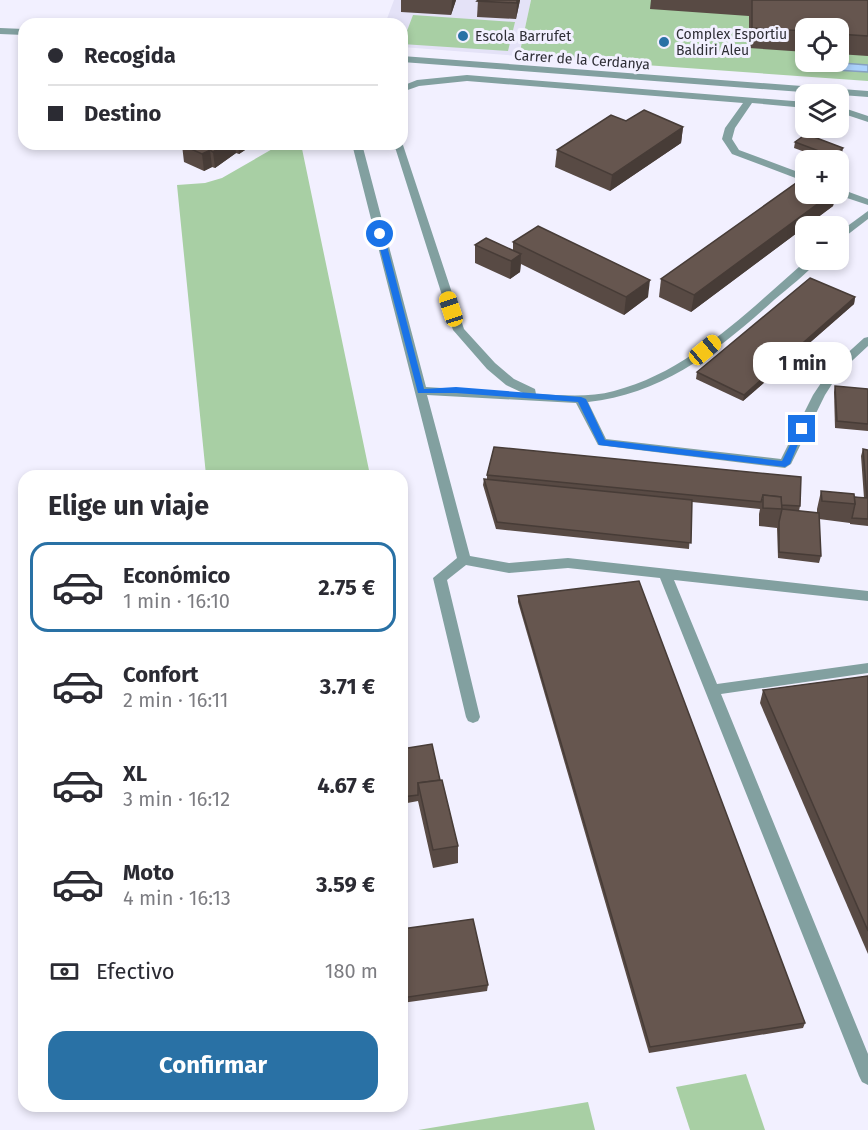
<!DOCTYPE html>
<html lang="es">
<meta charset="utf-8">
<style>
:root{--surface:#fff;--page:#f2f2f3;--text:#2b2b33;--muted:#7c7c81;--line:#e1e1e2;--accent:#2971a5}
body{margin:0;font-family:"Fira Sans",sans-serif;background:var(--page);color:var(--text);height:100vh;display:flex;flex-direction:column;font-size:22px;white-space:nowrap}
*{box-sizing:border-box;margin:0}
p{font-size:20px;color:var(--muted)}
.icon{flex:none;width:33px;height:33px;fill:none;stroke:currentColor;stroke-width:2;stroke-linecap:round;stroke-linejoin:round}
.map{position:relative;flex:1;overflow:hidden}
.sheet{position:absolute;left:18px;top:470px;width:390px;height:642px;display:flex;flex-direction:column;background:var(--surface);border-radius:18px;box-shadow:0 3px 9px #0003}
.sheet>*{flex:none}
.banner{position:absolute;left:18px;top:18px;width:390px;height:132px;border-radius:18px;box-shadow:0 3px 9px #0003;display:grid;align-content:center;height:132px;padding:0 30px;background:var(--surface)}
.fabs{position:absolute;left:795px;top:18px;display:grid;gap:12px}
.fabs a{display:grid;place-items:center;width:54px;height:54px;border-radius:12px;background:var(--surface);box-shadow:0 3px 9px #0003;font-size:30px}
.end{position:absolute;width:27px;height:27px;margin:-14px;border:8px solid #1a73e8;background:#fff;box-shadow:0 0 0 3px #fff}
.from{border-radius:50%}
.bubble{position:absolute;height:42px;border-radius:18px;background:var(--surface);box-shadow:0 3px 9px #0003;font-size:20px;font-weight:700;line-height:42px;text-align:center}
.car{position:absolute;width:18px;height:36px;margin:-18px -9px;border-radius:8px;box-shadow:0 0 4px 2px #0007;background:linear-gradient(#f5c518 24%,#345 0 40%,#f5c518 0 76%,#345 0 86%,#f5c518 0)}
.banner b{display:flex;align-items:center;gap:21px;height:57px;font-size:22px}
.banner b+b{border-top:2px solid var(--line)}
.banner i{width:15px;height:15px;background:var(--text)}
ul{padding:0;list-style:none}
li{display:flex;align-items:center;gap:18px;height:90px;margin:0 12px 9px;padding:0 18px;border:3px solid transparent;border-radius:18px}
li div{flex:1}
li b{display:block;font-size:22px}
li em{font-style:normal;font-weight:700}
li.active{border-color:var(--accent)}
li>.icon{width:54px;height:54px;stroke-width:1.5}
h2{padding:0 30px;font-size:27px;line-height:72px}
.pay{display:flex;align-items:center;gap:15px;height:66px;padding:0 30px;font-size:22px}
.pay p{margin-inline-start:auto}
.primary-button{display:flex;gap:12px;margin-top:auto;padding:12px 30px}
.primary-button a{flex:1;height:69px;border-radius:18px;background:var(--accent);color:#fff;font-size:24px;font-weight:700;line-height:69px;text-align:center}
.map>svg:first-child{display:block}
.built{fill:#e4e2f7}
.green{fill:#a8cfa4;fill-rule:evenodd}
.water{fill:#abd1fc;stroke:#86a0c0;stroke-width:1.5}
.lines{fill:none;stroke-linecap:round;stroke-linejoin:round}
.lane{fill:#82a0a0;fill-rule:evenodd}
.street{fill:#82a0a0;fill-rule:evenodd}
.wall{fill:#584a44}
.shaded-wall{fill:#473c37}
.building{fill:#66564f;stroke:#473c37;stroke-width:1.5}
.route{fill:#1a73e8}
.poi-dot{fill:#2971a5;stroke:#f2f0ff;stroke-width:2}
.labels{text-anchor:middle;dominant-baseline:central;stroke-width:6;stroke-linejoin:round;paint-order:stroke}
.far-poi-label{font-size:14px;fill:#2e2e35;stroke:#f2f0ff;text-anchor:start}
.far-street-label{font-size:14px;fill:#2e2e35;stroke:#f2f0ff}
</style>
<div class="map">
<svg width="868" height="1130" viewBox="0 0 868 1130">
<rect width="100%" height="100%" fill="#f2f0ff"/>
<polygon class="built" points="394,0 531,0 519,56 402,47 402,24 385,24"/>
<g class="green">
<path d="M531,0H868V81L519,56ZM806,28H838V62H806Z"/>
<polygon points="413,15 514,22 515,22 508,51 402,44"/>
<polygon points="281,144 301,144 370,475 206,475 177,185 205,183 222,178"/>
<polygon points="746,1074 765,1130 690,1130 676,1087"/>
<polygon points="588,1102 595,1130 418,1130"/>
</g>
<polygon class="water" points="803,60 868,65 868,72 803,68"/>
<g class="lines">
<g class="lane">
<polygon points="467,75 806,102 806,108 752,103 735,128 732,139 739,150 806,175 806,182 732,154 722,139 725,128 743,103 467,81 419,86 402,92 402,86 417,80"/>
<polygon points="838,106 868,116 868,122 838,112"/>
<path d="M402,142L464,329L495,363L514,379L535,389L536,394C561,395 589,398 614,391C691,371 749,310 807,260H818C806,275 789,287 774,300C720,349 663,394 588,402L606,439L781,459L813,395L831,368L864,338L868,337V346L839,373L825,395L791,464L785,468L598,445L576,403L427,395L470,556L509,563L568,558L868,591V601L674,580L717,684L868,663V673L721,694L868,1054V1085L862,1082L859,1076L660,578L568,568L509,573L466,565L447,580L480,717L478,721L473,723L468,721L466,717L433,578L457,558L352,144H362L426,387L523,393L506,385L487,369L453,330L394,144H402Z"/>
<polygon points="838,188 868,199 868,205 835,194 838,194"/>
<polygon points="868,211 868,219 838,242 838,233"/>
</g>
<g class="street">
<polygon points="0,28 24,29 24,35 0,34"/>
<polygon points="402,56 868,91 868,97 402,62"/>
</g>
</g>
<g class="wall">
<polygon points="401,0 456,0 451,15 401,12"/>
<polygon points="478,0 520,0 516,19 477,17"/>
<polygon points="651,0 868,0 868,56 838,54 838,28 806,28 806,52 749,48 749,16 650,9"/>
<polygon points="626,121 683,127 681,143 610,191 555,167 557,150"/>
<polygon points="795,142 842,154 833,160 827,160 794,148"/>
<polygon points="184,144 254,144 239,154 236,153 215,168 212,167 204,171 184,162 182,145"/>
<polygon points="806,194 836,194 833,206 691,312 659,297 661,279"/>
<polygon points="513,242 648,297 624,315 521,264 520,272 510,279 475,263 475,245 513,250"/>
<polygon points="855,297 854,304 743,401 696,379 697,372"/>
<polygon points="835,386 868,389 868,431 835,428 834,392"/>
<polygon points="494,447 800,506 799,511 817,513 817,509 821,491 864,498 861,456 863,449 868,450 868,526 850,524 850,522 850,523 819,519 821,556 819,563 778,558 777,528 759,526 759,514 760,509 692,502 689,549 496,529 483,485 484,479 487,479 487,475"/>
<polygon points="518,596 805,1023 803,1028 649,1053 518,602"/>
<polygon points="868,676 868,954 760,703 763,690"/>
<polygon points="402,749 440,780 458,846 458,863 433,868 418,801 402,804"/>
<polygon points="402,929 488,985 487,991 402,1003"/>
</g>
<g class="shaded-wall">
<polygon points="452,0 456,0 451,15"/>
<polygon points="517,0 520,0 516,19 517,3"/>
<polygon points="683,127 681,143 610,191 612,175"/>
<polygon points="224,144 235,144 236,153 215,168 213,152"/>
<polygon points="238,144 254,144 239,154"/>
<polygon points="843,148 842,154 833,160 831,160 832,156"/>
<polygon points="210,150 212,167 204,171 202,154"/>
<polygon points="831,194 836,194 833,206 691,312 694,295"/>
<polygon points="521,254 520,272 510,279 511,261"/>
<polygon points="650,280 648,297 624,315 626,297"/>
<polygon points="855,297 854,304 743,401 744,395"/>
</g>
<g class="building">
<polygon points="478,0 517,0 517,3 477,1"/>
<polygon points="752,0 868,0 868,36 838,34 838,28 806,28 806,31 752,28"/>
<polygon points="644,110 683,127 612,175 557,150 611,115 626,121"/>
<polygon points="806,134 843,148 832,156 795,142"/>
<polygon points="184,144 224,144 213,152 210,150 202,154 182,145"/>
<polygon points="806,176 806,194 831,194 694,295 661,279"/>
<polygon points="538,226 650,280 626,297 513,242"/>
<polygon points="486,238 521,254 511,261 475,245"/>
<polygon points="810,278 855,297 744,395 697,372"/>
<polygon points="835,386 868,389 868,424 837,421"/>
<polygon points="494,447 801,477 800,506 781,505 781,497 763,495 761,502 487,475"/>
<polygon points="863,449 868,450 868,519 852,518 855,504 854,497 867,498"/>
<polygon points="484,479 692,500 691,543 497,522"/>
<polygon points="821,491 854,494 855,504 822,501"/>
<polygon points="763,495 781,497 782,509 763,508"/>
<polygon points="782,509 819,513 821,556 779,552 779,522"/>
<polygon points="639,581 805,1023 650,1047 518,596"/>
<polygon points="868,676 868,931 763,690"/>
<polygon points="432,744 440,780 418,783 418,795 402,797 402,749"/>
<polygon points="442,780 458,846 433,850 418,783"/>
<polygon points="473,919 488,985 402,998 402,929"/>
</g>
<polygon class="route" points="380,232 384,234 424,389 456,387 581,397 586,399 605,440 782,461 799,427 805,427 790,464 785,467 599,445 578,402 456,393 418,393 376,234"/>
<g class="poi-dot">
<circle cx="463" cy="36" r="6"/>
<circle cx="664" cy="42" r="6"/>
</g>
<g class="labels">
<g class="far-poi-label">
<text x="676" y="34">Complex Esportiu<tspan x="676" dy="16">Baldiri Aleu</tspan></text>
<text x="475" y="36">Escola Barrufet</text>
</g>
<g class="far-street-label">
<text transform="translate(582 60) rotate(4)">Carrer de la Cerdanya</text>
</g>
</g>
</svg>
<div class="fabs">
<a><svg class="icon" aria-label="locate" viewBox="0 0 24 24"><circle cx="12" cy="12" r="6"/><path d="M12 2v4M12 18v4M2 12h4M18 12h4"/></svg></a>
<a><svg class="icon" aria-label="layers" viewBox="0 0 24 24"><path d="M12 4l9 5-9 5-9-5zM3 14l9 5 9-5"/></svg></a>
<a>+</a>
<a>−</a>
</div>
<i class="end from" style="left:380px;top:234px"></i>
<i class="end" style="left:802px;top:429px"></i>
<div class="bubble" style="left:753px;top:342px;width:99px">1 min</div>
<i class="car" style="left:451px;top:309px;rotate:342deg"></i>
<i class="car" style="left:705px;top:350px;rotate:50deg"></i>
<div class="banner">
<b><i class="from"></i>Recogida</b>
<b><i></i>Destino</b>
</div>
<section class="sheet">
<h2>Elige un viaje</h2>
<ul>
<li class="active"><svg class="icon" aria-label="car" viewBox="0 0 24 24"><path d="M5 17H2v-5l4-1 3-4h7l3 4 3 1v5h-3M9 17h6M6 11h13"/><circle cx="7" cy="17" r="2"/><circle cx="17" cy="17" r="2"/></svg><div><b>Económico</b><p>1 min · 16:10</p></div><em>2.75 €</em></li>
<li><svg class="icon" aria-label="car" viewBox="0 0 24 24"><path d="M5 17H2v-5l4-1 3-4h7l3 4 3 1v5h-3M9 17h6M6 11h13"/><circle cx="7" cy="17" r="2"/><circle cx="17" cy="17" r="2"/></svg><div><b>Confort</b><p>2 min · 16:11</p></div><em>3.71 €</em></li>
<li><svg class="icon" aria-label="car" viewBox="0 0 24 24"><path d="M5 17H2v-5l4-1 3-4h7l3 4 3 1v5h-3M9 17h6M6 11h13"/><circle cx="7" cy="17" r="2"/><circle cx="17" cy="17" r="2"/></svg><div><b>XL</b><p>3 min · 16:12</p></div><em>4.67 €</em></li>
<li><svg class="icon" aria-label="car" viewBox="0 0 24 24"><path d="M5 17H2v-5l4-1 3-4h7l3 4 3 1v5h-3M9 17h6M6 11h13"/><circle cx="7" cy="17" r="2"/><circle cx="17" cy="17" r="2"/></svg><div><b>Moto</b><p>4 min · 16:13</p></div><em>3.59 €</em></li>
</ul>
<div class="pay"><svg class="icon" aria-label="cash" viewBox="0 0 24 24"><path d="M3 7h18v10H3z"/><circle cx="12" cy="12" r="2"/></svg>Efectivo<p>180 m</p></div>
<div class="primary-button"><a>Confirmar</a></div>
</section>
</div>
